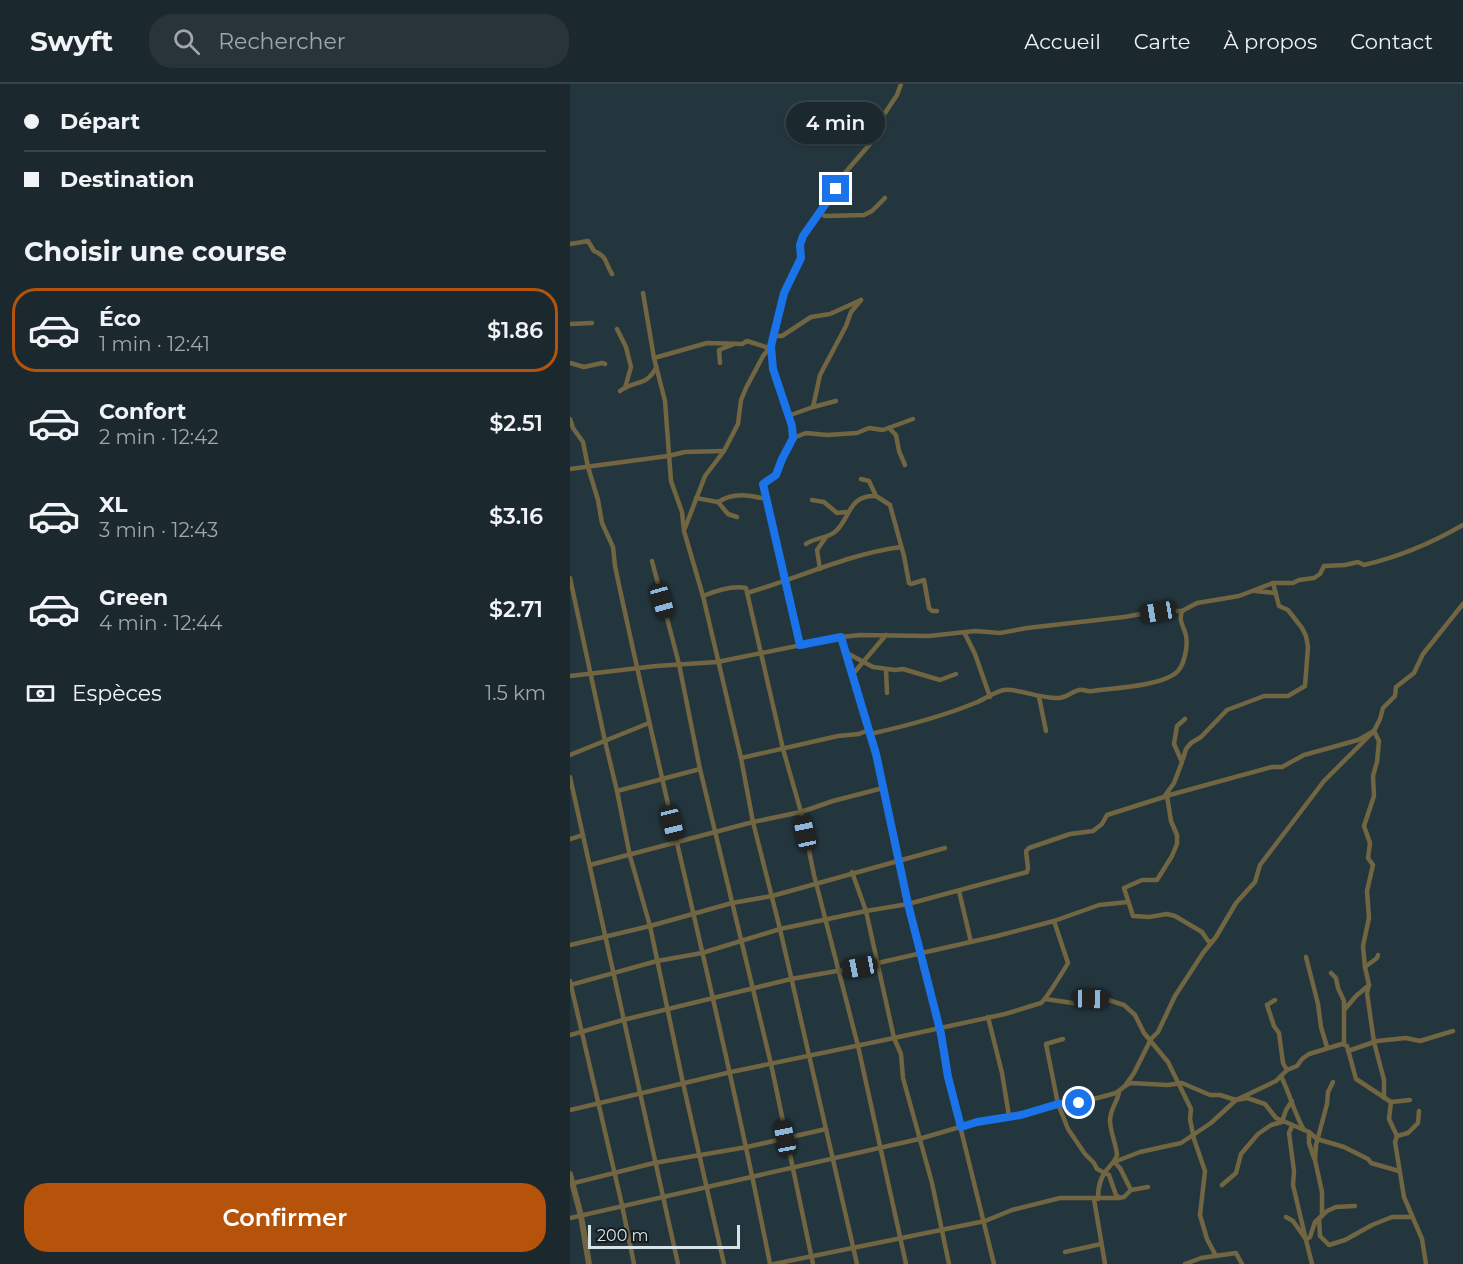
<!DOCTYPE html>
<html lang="fr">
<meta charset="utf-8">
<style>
:root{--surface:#1b282e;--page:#28343a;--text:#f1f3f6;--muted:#a0a6aa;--line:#39444a;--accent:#b45309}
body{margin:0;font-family:Montserrat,sans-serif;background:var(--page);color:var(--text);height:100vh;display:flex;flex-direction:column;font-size:22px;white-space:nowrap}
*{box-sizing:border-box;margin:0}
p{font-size:20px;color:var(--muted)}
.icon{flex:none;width:33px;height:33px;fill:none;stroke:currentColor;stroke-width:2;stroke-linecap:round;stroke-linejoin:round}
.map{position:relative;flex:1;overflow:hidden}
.side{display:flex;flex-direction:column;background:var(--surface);width:570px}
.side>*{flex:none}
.banner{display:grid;align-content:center;height:132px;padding:0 24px;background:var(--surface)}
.scale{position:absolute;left:18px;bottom:15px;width:152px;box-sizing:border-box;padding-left:6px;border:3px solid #d8e3e8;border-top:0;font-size:16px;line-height:21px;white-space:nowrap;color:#d8e3e8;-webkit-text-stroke:4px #141c1f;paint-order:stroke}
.end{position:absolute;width:27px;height:27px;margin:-14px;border:8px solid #1a73e8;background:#fff;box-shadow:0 0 0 3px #fff}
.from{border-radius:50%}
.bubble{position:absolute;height:42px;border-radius:21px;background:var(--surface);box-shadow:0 2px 4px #0004,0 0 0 2px var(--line);font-size:20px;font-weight:600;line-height:42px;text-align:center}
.car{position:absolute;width:18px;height:36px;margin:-18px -9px;border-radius:8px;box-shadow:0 0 4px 2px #0007;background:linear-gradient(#222 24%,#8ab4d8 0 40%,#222 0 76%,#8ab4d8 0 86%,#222 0)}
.banner b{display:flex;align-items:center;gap:21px;height:57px;font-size:22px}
.banner b+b{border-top:2px solid var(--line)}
.banner i{width:15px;height:15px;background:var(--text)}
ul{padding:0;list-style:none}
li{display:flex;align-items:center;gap:18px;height:84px;margin:0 12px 9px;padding:0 12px;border:3px solid transparent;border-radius:24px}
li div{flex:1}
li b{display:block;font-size:22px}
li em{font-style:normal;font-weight:600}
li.on{border-color:var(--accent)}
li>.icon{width:54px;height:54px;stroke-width:1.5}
h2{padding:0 24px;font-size:27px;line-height:72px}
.pay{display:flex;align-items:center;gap:15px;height:66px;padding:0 24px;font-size:22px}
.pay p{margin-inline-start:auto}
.action{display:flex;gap:12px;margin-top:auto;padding:12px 24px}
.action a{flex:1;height:69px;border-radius:24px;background:var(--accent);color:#fff;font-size:24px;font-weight:600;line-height:69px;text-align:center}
header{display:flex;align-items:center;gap:36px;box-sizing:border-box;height:84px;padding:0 30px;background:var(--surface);border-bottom:2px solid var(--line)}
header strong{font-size:28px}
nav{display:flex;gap:33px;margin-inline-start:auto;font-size:21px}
.search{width:420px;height:54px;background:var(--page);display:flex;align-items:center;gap:15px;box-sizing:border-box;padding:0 21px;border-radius:24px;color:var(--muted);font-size:22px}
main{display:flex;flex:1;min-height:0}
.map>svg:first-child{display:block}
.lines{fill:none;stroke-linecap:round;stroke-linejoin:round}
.minor{stroke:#716542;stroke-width:4.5}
.tertiary{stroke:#716542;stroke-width:6}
.route{stroke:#1a73e8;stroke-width:8}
</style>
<header>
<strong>Swyft</strong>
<div class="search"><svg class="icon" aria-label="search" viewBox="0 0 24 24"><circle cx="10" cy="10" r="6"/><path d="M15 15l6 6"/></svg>Rechercher</div>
<nav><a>Accueil</a><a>Carte</a><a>À propos</a><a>Contact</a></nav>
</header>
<main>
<section class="side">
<div class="banner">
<b><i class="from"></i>Départ</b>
<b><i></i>Destination</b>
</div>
<h2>Choisir une course</h2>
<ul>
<li class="on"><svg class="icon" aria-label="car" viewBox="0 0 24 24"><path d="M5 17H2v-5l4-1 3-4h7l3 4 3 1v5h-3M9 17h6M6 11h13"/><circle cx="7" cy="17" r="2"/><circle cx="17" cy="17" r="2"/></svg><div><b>Éco</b><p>1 min · 12:41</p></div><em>$1.86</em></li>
<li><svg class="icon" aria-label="car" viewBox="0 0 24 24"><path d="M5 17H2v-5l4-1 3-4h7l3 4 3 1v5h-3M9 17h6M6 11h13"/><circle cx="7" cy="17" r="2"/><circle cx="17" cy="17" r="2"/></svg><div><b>Confort</b><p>2 min · 12:42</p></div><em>$2.51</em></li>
<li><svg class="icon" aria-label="car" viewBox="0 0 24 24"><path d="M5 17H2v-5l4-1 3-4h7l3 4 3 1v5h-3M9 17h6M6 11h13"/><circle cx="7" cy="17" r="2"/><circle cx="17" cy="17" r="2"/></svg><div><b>XL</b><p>3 min · 12:43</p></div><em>$3.16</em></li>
<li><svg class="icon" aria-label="car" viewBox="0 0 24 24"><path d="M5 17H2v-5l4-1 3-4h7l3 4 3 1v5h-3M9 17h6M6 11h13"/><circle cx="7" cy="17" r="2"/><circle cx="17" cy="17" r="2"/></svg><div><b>Green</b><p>4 min · 12:44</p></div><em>$2.71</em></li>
</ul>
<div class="pay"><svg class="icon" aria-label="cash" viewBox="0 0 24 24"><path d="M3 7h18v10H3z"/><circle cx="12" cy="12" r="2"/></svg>Espèces<p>1.5 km</p></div>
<div class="action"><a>Confirmer</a></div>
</section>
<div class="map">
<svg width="893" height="1180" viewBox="0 0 893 1180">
<rect width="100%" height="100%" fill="#24363d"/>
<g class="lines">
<g class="minor">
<polyline points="249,129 255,132 294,131 302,127 315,114"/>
<path d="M0,160L18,157L24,167C38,173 34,177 42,190"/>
<polyline points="73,209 84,274 95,317 101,397 112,428 114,447 133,512 171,674 183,738 210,845 287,1180"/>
<polyline points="0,240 22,239"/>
<polyline points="47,245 56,263 61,283 55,304"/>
<polyline points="203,252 212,252 241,233 260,230 291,216"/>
<polyline points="84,274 137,259 172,260 177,257 199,264"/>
<polyline points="0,279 14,283 32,279 35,280"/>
<polyline points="150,279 149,266 164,260"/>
<path d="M50,307C64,296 76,303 86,284"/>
<polyline points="243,323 266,317"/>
<polyline points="218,332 243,323 250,291 276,242 281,228 291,216"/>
<path d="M0,335L3,344L13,358L18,383L28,416L32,439L43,463L45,482C94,715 154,946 200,1180"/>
<polyline points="319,344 326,351 329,367 335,381"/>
<polyline points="223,354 236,349 257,351 287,349 299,344 313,346 343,335"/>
<polyline points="0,385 98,372 115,368 154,367"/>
<polyline points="306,412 320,421 334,472 339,499 341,500 354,496 359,524 362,527 367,527"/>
<path d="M126,414L148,418C164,408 178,411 196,415"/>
<polyline points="242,416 254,418 267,429 276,428"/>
<polyline points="148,418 158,430 167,433"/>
<polyline points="115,444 135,392 154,367 168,340 171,316 176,304 193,272 201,262"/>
<path d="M236,460C245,453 258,455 266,447C281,433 278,411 306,412L299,397L291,395"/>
<polyline points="82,477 109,580 130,685 201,980 243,1180"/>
<polyline points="250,485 247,466 256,453"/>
<polyline points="0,494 35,657 47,707 60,772 80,842 113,999 154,1180"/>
<polyline points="685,507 706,509"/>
<path d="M177,509C229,494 278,470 331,463"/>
<path d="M133,512C145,507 162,501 176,504L213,665L231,728L244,791L288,962L336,1180"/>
<polyline points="394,548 405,570 420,613"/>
<polyline points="271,553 306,671 338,820 371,950 378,993 424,1180"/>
<polyline points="230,561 193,400 206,391 212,375 223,354 222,342 203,284 201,262 214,209 231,174 230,161 233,152 266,105 274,90 300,60 311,35 327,11 331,0"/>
<polyline points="275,568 303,583 325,586 333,585 370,596 386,590"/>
<polyline points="316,586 317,609"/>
<polyline points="282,591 316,551"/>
<path d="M0,592L86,582L147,578L271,553L290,551L359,552L405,547L430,549L457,544L554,533L588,527H612L627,519L669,512L703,499H723L729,496L744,494L750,490L754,482L775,481L788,478L794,481C829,473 862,459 893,441"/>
<polyline points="469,613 476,647"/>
<path d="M300,650C336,642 371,633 405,619C413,616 426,607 434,606C447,604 471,615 488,614C496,614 501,608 509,606C514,605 517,608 522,607C543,604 594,602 608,587C615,579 619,558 615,548C612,540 609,536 612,527"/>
<polyline points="0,671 79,639"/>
<polyline points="171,674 268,652 289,650 299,646"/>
<polyline points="613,675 616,665 621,659 631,653 657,626 694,612 718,612 735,602 738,563 736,552 732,544 718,526 709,522 703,499"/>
<polyline points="0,693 108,1180"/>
<polyline points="47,707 130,685"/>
<polyline points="596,712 702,683 712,683 734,671 788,656 804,647 809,657 807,678 803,692 804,712 794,742 800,759 798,774 803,781 797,807 799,834 793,862 795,884"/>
<polyline points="597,712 601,737 607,751 607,760 602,772 587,796 572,796 554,804 563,832 579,833 597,830 605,832 632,848 638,857 642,858"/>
<polyline points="0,755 13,751"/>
<polyline points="20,781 183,738 231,728 263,717 313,704"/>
<path d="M282,788L296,827L324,954L435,930L471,919C476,915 494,886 498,879L484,837"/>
<polyline points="389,807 401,858"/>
<polyline points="0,861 80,842 162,819 202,812 375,764"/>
<polyline points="736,873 748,920 751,943 757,963"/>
<polyline points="761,889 766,894 768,904 774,917 774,959"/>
<polyline points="0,897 52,1121 64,1180"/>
<polyline points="0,901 87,877 132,869 210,845 296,827 338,820 457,788 458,784 456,767 459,764 500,750 523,747 532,740 537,731 594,713 604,699 612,678 604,660 607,642 615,635"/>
<polyline points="799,901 797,909 804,958 814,996 814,1014"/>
<polyline points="475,915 503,919 521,915 535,915 554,921 565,931 574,949 598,978 621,1025 620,1035 624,1055 635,1087 630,1131 637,1155 646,1172"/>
<polyline points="705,916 697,921 704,942 709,949 713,979 717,986"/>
<polyline points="775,925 786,912 799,901 795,883 807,874 808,871"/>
<polyline points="418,933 432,989 439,1032"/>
<polyline points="0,951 53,936 221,895 290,883 427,852 484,837 529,821 558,818"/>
<polyline points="493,955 476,960 488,1020 498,1045 515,1070 524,1079 527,1085 539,1091 546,1111 550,1114"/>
<polyline points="778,967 807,957 836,954 850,957 883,947"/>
<path d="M711,992C720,1010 724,1029 734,1046"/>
<polyline points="555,1002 560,999 598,1001 612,999 640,1011 650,1011 666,1016 677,1014 695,1020 706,1034 739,1048 747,1055 774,1063 798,1075 801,1079 829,1087"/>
<polyline points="821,1018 840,1016"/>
<polyline points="0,1026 161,988 324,954 331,970 333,994 362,1099 379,1180"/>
<polyline points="849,1027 848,1039 838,1049 827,1052 825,1058 834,1113 852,1155 856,1180"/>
<polyline points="722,1042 719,1049 724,1087 723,1101 736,1156"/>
<polyline points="739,1048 739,1059 744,1074"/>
<polyline points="0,1100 84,1079 177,1063 256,1045"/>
<polyline points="652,1101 666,1089 671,1070 688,1050 701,1041 712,1038 716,1026 722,1017"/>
<polyline points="561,1106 550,1084 544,1078 570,1068 611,1059 641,1039 666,1016 706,997 717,986 727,982 732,975 739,970 772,960 777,962 786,995 821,1018 819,1035 827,1052"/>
<polyline points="524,1115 535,1180"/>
<path d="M528,1115C528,1105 529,1096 536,1087C540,1081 545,1078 547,1071C546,1059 540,1048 540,1036C540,1025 548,1017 549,1008"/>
<polyline points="752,1132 752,1108 745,1076 746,1061 757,1020 758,1008 763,998"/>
<polyline points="716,1133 723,1137 735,1154"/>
<polyline points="0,1134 349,1055 407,1038 451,1031 488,1020 509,1019 546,1009 555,1002 564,989 581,955 588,948 605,912 633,869 646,853 666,819 685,798 690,781 754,697 804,647 810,635 813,624 825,612 826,603 844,589 853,570 893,520"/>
<polyline points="749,1135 750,1152 759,1161 775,1156 802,1141 822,1133 841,1133"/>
<polyline points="495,1168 531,1160"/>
<polyline points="204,1180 415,1137 442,1126 490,1114 548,1114 554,1113 561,1106 578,1103"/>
<polyline points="615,1180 631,1174 666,1169 672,1180"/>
<polyline points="742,1180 736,1156 740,1153 745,1138 757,1127 766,1123 785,1122"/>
</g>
<polyline class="tertiary" points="0,1090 11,1132 19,1180"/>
</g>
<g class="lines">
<polyline class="route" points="266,105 233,152 230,161 231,174 214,209 201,262 203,285 222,342 223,354 212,375 206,391 193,400 230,561 271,553 306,670 338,820 371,950 378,993 391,1043 407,1038 451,1031 488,1020 509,1019"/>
</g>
</svg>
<div class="scale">200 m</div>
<i class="end from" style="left:509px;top:1019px"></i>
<i class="end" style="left:266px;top:105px"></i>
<div class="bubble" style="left:216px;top:18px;width:99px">4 min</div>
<i class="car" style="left:92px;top:517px;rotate:164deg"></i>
<i class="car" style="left:588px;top:528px;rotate:260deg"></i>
<i class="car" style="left:102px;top:739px;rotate:166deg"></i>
<i class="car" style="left:235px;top:749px;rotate:348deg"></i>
<i class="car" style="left:290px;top:883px;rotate:259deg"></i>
<i class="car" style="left:521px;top:915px;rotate:91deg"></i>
<i class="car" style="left:215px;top:1054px;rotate:349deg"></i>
</div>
</main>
